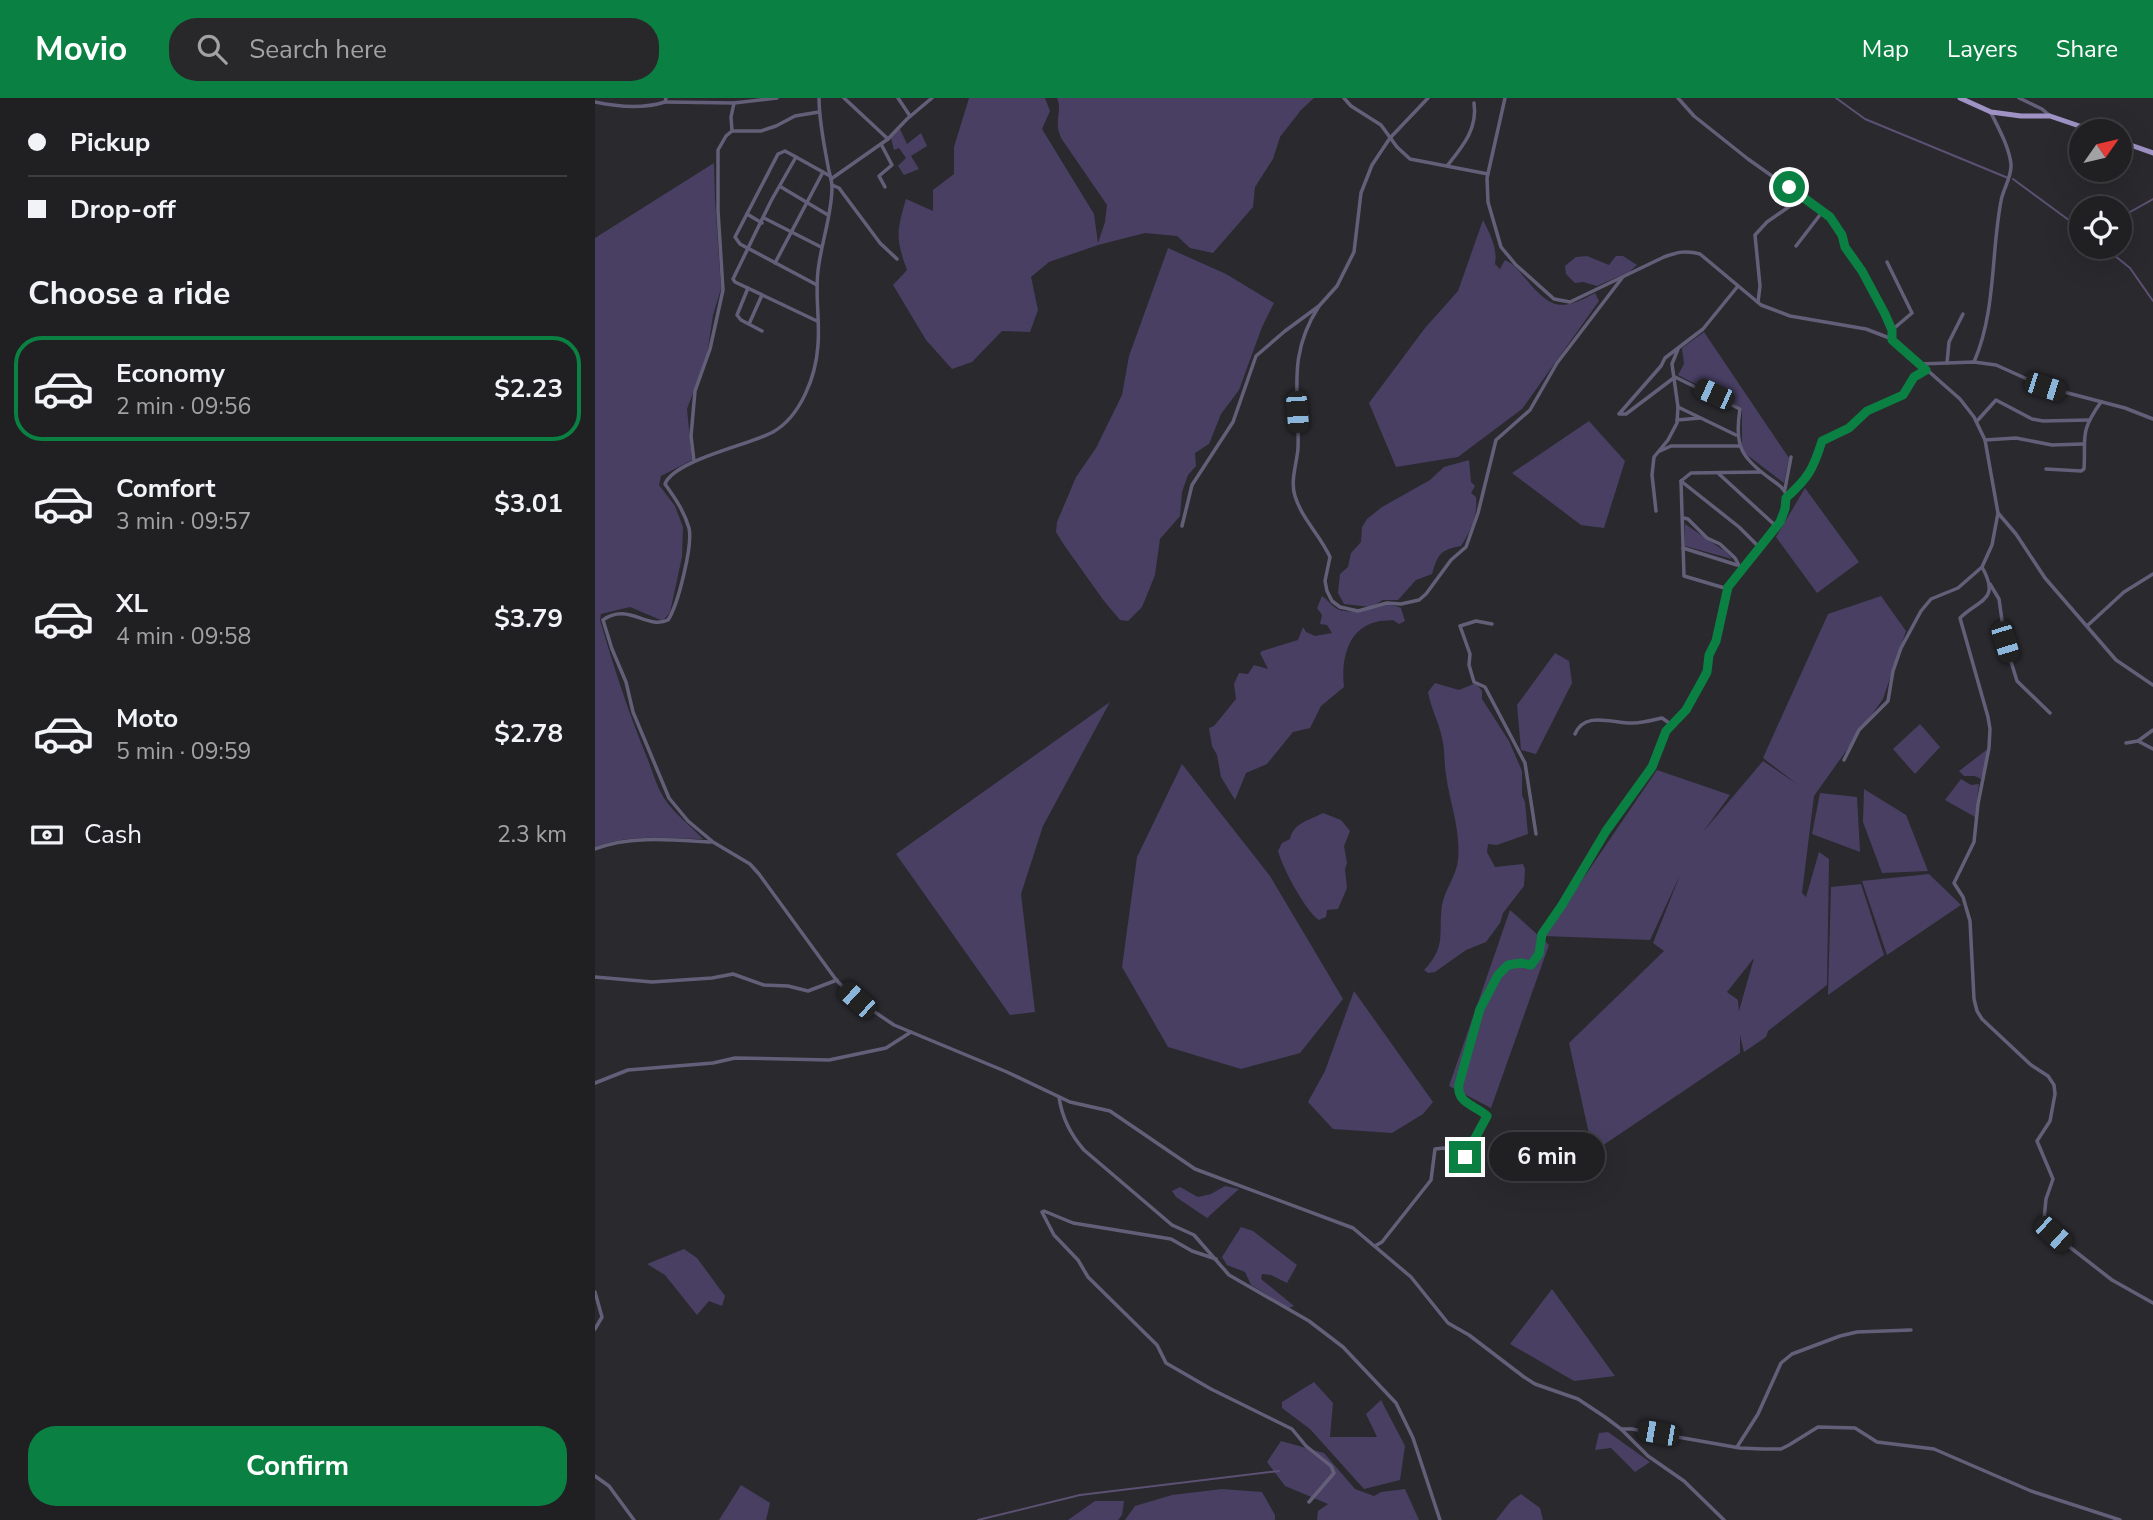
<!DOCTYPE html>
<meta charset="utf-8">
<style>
:root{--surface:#201f22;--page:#28272a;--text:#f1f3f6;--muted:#a2a2a5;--line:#3d3d40;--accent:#0b8043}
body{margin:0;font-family:"Nunito Sans",sans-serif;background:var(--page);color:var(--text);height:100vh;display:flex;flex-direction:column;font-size:26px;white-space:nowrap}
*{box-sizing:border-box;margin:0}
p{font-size:23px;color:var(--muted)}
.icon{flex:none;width:38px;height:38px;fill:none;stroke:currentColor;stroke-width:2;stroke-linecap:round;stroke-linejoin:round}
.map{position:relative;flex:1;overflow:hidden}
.sheet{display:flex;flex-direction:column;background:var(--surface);width:595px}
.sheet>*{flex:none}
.guide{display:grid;align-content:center;height:154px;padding:0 28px;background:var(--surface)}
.needle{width:46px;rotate:56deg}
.controls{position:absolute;left:1474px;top:21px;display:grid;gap:14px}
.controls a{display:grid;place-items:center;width:63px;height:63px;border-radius:50%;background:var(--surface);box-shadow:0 7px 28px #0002,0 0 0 2px var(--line);font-size:35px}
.end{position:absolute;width:32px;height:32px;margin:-16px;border:9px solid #0b8043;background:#fff;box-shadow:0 0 0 4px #fff}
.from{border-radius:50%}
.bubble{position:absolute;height:49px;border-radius:24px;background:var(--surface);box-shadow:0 7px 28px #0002,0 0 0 2px var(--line);font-size:23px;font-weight:700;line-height:49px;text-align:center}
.car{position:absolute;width:21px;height:42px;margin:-21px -10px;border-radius:9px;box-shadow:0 0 5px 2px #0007;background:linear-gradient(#222 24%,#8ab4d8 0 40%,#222 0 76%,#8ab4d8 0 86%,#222 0)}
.guide b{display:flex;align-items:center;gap:24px;height:66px;font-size:26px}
.guide b+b{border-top:2px solid var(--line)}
.guide i{width:18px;height:18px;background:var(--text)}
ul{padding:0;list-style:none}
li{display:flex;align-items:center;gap:21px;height:105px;margin:0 14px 10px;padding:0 14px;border:4px solid transparent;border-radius:28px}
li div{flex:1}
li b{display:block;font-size:26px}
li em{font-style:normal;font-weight:700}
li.on{border-color:var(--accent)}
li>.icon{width:63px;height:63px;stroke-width:1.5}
h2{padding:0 28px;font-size:32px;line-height:84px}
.pay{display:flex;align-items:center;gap:18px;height:77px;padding:0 28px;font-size:26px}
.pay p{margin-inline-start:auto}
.action{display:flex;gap:14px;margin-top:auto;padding:14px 28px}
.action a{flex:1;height:80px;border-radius:28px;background:var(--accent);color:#fff;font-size:28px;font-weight:700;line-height:80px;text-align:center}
header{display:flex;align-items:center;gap:42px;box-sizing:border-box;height:98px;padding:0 35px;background:var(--accent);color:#fff}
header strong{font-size:33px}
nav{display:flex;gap:38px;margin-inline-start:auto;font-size:24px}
.search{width:490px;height:63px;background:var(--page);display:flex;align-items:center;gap:18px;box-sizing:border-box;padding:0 24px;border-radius:28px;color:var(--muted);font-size:26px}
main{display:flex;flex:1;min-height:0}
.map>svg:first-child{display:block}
.green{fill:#483f63;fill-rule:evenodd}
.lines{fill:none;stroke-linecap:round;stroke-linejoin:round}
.stream{stroke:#5c5073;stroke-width:2}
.minor{stroke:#645f78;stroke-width:3.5}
.major{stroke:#9f93c5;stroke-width:5}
.route{stroke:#0b8043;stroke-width:9}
</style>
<header>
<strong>Movio</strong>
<div class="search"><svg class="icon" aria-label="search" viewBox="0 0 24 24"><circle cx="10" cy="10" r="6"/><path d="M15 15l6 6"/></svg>Search here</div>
<nav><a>Map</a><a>Layers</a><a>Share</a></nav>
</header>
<main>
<section class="sheet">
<div class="guide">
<b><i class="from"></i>Pickup</b>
<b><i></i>Drop-off</b>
</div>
<h2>Choose a ride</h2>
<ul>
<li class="on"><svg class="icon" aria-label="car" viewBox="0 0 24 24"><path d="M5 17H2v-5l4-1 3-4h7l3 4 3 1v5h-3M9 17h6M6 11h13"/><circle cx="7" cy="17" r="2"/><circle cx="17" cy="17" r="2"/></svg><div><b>Economy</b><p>2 min · 09:56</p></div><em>$2.23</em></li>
<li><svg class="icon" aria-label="car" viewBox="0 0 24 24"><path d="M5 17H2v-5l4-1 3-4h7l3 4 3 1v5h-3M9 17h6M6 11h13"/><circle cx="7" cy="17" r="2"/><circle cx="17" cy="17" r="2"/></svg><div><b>Comfort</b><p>3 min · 09:57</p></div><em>$3.01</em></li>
<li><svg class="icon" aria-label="car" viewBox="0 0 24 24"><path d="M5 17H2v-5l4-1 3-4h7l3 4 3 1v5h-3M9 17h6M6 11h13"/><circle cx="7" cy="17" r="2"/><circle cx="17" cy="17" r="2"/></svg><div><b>XL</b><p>4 min · 09:58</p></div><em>$3.79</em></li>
<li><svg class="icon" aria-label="car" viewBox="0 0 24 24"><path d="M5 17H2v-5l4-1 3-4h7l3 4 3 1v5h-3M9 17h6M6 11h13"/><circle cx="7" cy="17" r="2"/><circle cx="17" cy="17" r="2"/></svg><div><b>Moto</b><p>5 min · 09:59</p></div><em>$2.78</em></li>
</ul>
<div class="pay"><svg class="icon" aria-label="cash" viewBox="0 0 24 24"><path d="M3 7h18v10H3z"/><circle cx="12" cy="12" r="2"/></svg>Cash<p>2.3 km</p></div>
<div class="action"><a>Confirm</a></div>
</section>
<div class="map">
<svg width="1558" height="1422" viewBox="0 0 1558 1422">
<rect width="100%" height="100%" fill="#2a292e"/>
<g class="green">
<path d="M374,0H450L455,13L447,31L499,116L503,145L510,124L512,107L466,40C458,22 468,14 462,0H719L706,12L685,39L678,61L660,89L658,109L618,155L595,150L582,138L550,135L503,147L454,164L436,179L443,212L435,234L407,233L377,264L357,271L331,242L298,187L312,172C300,140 302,132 311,101L338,113V92L359,76V49Z"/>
<polygon points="305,31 312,46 326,35 332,48 316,58 324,71 309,77 303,68 311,60 304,50 299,52 296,40"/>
<path d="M119,65L120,102L126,191L118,217L112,257L92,311L97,362L66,378L64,387L80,408L88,429L87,459L75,514L68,523L35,509L6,516L5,522C19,570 34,616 53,662C57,672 60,683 65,693C75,713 93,725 108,741C73,740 32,736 0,749V140Z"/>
<path d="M888,122C895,136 903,151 900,166L905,171L910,162C919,166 924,173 930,180C956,211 965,214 1000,195L1004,203L927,311L863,359L801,369L774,305L830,230L863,193Z"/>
<polygon points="573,150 631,176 679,205 667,229 644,292 626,316 614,346 600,355 601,368 593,377 587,394 585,418 565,441 560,477 554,492 547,509 533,523 525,522 509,503 469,447 461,434 462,424 481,379 501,350 527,297 534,258"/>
<polygon points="992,158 1014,167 1021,158 1028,158 1042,167 1034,174 1002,188 988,184 980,185 971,176 970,168 981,159"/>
<polygon points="1109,234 1194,360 1189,385 1147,353 1147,310 1083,277 1089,266 1087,250"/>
<polygon points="994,323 1030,363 1009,430 986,427 917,375"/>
<path d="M874,362L876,384L880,388L876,395L881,399C883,416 876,433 866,448C845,452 843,456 837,476L821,482L803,502H788L776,509L749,506L743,495L745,476L753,469L756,455L766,444L767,429L772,421L787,409L835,382L849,369Z"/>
<polygon points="1210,390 1264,464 1222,495 1181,439"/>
<polygon points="1090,426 1131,454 1137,461 1090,448"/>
<path d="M727,498C733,502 738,510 745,512C767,518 788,500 806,510L810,523L804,526L798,522C793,523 786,522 781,524C752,531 746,563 749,589L726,608L715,630L698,634L672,666L651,675L640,702L626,679L622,657L617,648L614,630L619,628L641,601L639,586L644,575L653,576L659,567L673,571L665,555L667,553L703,542L708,529L711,534L720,538L737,535L732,527L725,526L727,517L722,510Z"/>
<path d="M1286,498L1311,533L1288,601L1219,698L1207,795L1211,799L1224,754L1234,761L1232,887L1173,933L1171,939L1149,954L1145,937V955L998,1054L974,945L1069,853L1058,845L1085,777L1055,842L949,838L1062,672L1135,697L1108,734L1168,663L1202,686L1168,660L1233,516ZM1159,860L1144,913L1143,902L1132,894Z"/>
<polygon points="960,555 974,563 977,585 941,656 926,652 922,607"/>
<path d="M840,585L864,592L881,585L887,593V601L914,643L927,673V697L930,704L933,736L902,747L893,746L892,754L900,769L928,766L930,771L929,788L908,815L905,825L891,844L871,852L840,874L833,875L829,872C852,848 843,836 847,807C850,791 861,779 863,762C866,733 855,706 851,677C849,665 850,652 847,640C844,624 836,611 833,594Z"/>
<polygon points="515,604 448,728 426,796 440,914 415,917 301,756"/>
<polygon points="1325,626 1345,649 1320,676 1298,651"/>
<polygon points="1394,650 1386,681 1380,678 1369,678 1364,673"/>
<polygon points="587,666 675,778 748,901 705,955 646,971 573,949 527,869 542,759"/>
<polygon points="1366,681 1376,687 1384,686 1380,719 1350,702"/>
<polygon points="1269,691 1311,717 1333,773 1287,775 1268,724"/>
<polygon points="1225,695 1262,699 1265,754 1217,736"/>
<path d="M728,715L746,722L755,733L749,748L752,765L750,771L752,790L743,811L732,812L731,819L724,822C711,814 687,769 683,753L687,745L695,741C698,725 715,722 728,715Z"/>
<polygon points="1334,776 1366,807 1292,857 1267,783"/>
<polygon points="1266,786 1289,857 1233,897 1236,789"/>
<polygon points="915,812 954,847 896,1010 854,988"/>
<polygon points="759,893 838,1004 828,1016 797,1035 738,1031 713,1004 730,973"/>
<polygon points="630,1088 644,1091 612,1120 581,1099 577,1093 585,1089 603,1099 616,1096"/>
<polygon points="646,1129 658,1133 702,1167 692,1185 676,1177 667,1176 666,1181 699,1208 694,1210 656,1187 650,1174 632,1167 627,1159"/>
<polygon points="89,1151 102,1160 130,1198 127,1208 114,1203 102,1217 70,1177 52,1166"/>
<polygon points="957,1191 1020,1278 979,1283 915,1246"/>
<polygon points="719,1284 738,1305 735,1339 782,1339 771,1316 786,1302 810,1348 805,1382 769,1391 715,1331 687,1310 687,1304"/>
<polygon points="1013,1334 1055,1364 1040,1374 1016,1350 1000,1352 1004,1335"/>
<polygon points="686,1343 729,1355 760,1391 779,1398 786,1394 810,1391 824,1422 722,1422 723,1413 733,1406 690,1388 672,1364"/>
<polygon points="146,1387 175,1405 171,1422 124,1422"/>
<polygon points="627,1391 667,1394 680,1417 680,1422 530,1422 540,1408 577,1397"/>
<polygon points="926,1396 945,1410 948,1422 901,1422 916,1403"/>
<polygon points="500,1403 529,1403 527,1417 523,1422 473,1422"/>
</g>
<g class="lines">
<g class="stream">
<polyline points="1241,0 1270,21 1413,80"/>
<polyline points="1418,81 1486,131"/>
<polyline points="1524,124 1535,114 1558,101"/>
<polyline points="1509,149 1535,170 1558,203"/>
<polyline points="383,1422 485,1397 684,1373"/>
</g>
<g class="minor">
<path d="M224,0C224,23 229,46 233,68C234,75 237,82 237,89C237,117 226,145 223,173C220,198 225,222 223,247C221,278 206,318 178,334C154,347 79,362 70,386C80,400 89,413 94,430C98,447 83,507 73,522C52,532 33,504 8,522L17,551L31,584L38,614L74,700L93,723L118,744L155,766L164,776L242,883L262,902L299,927L412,974L475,1004L515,1013L600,1071L758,1130L816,1179L853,1225L874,1237L929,1279L940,1286L983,1301L1010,1319L1026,1331L1053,1358L1089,1383L1129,1422"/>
<polyline points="249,0 293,41"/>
<polyline points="303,0 315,18"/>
<polyline points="749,0 756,8 786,27 802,49 815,61 893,76"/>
<path d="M910,0L892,80L893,104L906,149L921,167L959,201L975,204L1069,159C1082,154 1092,152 1105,156L1166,207L1195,218L1271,231L1297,241L1365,301L1379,319L1390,342L1403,415L1397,447L1387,469L1363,490L1336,501L1326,513L1306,550L1298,573L1293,603L1264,632L1249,662"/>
<polyline points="1083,0 1099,18 1153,61 1235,119 1247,137 1250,149 1267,173 1290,216 1297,232 1297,241"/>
<polyline points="1424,0 1447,11 1454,17"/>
<path d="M0,4C23,9 48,11 70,4L71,0"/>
<polyline points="70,4 139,5 182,0"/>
<polyline points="137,33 136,19 139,5"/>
<polyline points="286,46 297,67 284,78 290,89"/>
<polyline points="201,59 190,53 183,56 140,139 145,146 222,187"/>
<path d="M852,68C867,49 883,31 879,5"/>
<polyline points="236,81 293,41 312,21 337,0"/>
<polyline points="237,87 244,90 285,145 302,161"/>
<polyline points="186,89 233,117"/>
<polyline points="152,116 167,125"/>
<polyline points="169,120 226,149"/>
<polyline points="1201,148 1228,113"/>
<polyline points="1292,164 1317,215 1297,232"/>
<polyline points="180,165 228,74"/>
<path d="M1143,188L1108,231L1070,260L1066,268L1024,316H1031L1080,279L1145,311C1139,348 1146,360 1177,382C1184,387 1189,390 1192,398"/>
<polyline points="153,190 142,217 146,222 167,233"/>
<polyline points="1163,204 1165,188 1160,137 1172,124 1208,99"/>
<path d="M724,208C691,259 705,296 703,350C702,365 695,383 700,398C707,421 725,437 735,459L730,483L732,493L737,503L745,509L763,513L792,505L806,506L824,502L831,496L856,462L871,449L883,415L901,342L935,312L962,265L1027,180"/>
<polyline points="222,223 140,184 138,181 176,103 201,59 235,78"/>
<polyline points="154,226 167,197"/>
<path d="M1379,264C1401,214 1396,155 1406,103C1408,91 1417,79 1416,66C1414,49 1404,31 1396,15"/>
<polyline points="1352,265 1354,244 1368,216"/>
<polyline points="1325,266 1379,264 1401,267 1450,289 1530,310 1558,321"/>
<polyline points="1083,309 1141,337"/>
<polyline points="1082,322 1105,320"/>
<polyline points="1382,323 1401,302 1437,321 1448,323 1494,322"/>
<polyline points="1390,342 1421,340 1457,347 1488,346"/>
<polyline points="1065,353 1076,348 1145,348"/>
<polyline points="99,363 96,338 100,293 115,251 128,192 123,113 123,52 131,38 137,33 166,33 181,28 200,18 224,14"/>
<path d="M1451,371L1486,373L1489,371C1491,338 1484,335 1506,304"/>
<polyline points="1124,376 1182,429"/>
<polyline points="1086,383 1144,429 1164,449"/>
<polyline points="1190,391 1196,359"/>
<polyline points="1061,413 1057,377 1059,359 1073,342 1082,325 1083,309 1077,266 1083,251"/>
<polyline points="1403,415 1421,436 1450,480 1521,562 1558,587"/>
<polyline points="1089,420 1093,421 1112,440 1125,446 1140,460 1146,471"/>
<polyline points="587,428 597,387 638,324 661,258 690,233 724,208 742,188 759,154 766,95 777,67 795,40 833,0"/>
<polyline points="1088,450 1142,467"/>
<path d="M1387,469C1406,503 1384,501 1365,520L1393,619L1395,631L1394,650L1383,706L1379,744L1359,785L1368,799L1375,823L1379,901L1382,913L1387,921L1436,967L1453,978L1459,987L1460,996L1455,1023L1442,1043L1458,1081L1451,1101L1449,1122L1458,1136L1517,1182L1558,1205"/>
<polyline points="1395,486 1404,501 1410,544 1422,583 1455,615"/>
<polyline points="1133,491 1089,478 1086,383 1096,375 1166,374"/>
<polyline points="897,526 881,523 865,528 875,556 874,567 879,584 890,589 930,665 941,736"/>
<polyline points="1492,528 1529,494 1558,476"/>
<path d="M980,636C990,612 1019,626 1038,625C1048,625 1058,622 1067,620L1077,627"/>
<polyline points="1543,643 1558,651"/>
<polyline points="1531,645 1543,643 1558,632"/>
<path d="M0,751C35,737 79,742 116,744"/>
<polyline points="0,879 57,884 117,880 138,876 169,887 193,888 213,893 242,882"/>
<polyline points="0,985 33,972 118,965 140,960 234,962 291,950 316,934"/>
<path d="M464,999C467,1020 475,1036 489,1052L577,1127L599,1137L634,1177L714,1223L748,1249L801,1305L818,1340L845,1422"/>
<path d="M780,1148L787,1144L836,1082L840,1051L849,1050L868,1061L890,1025L892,1018C882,1008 868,1008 863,992L885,911L909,869L919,865L936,867L942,862L947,836L967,807L994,758L1019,719L1057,669L1071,633L1091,612L1106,585L1112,574L1114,557L1121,543L1131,495L1151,465L1185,424L1190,411L1191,400L1218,371L1227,343L1254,330L1272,313L1308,297L1319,279L1331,272"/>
<polyline points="621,1161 597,1153 576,1141 478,1125 449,1113 447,1114 459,1137 483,1162 493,1179 562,1247 571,1265 616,1291 697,1331 711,1348 736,1368 739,1375 714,1404"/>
<polyline points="0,1194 7,1219 0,1231"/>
<polyline points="1026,1331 1037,1331 1145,1350 1168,1351 1186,1351 1194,1347 1223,1329 1260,1330 1282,1344 1339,1351 1436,1393 1525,1422"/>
<polyline points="1142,1349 1163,1316 1186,1265 1197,1256 1245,1238 1262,1234 1316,1232"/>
<polyline points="0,1378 14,1388 39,1422"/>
</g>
<g class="major">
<polyline points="1365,0 1396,14 1426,18 1455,18 1499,33"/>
<polyline points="1524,43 1558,55"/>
</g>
</g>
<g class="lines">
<path class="route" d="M870,1059L892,1018C881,1007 861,1006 864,986L885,911L903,877L913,867L926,865L936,867L944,856L947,836L967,807L1011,733L1057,669L1071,633L1091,612L1106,585L1112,574L1114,557L1121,543L1133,489L1185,424L1190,411L1191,400C1213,380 1218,372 1227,343L1254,330L1272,313L1308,297L1319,279L1331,272L1297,242V232L1290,216L1267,173L1250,149L1247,137L1235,119L1194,89"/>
</g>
</svg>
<div class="controls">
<a><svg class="needle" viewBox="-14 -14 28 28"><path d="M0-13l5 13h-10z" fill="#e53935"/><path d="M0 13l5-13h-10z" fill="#a2a2a5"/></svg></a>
<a><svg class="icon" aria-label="locate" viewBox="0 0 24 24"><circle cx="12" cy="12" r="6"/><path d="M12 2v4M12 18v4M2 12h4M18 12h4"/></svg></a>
</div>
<i class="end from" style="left:1194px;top:89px"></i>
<i class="end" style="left:870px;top:1059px"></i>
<div class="bubble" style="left:894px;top:1034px;width:116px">6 min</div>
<i class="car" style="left:1450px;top:289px;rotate:108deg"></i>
<i class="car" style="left:1119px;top:296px;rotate:294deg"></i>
<i class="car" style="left:702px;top:314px;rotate:176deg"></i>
<i class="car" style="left:1410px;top:544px;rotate:163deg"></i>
<i class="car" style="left:262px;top:902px;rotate:312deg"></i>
<i class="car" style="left:1458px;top:1136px;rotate:132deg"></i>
<i class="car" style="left:1063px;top:1335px;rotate:280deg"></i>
</div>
</main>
